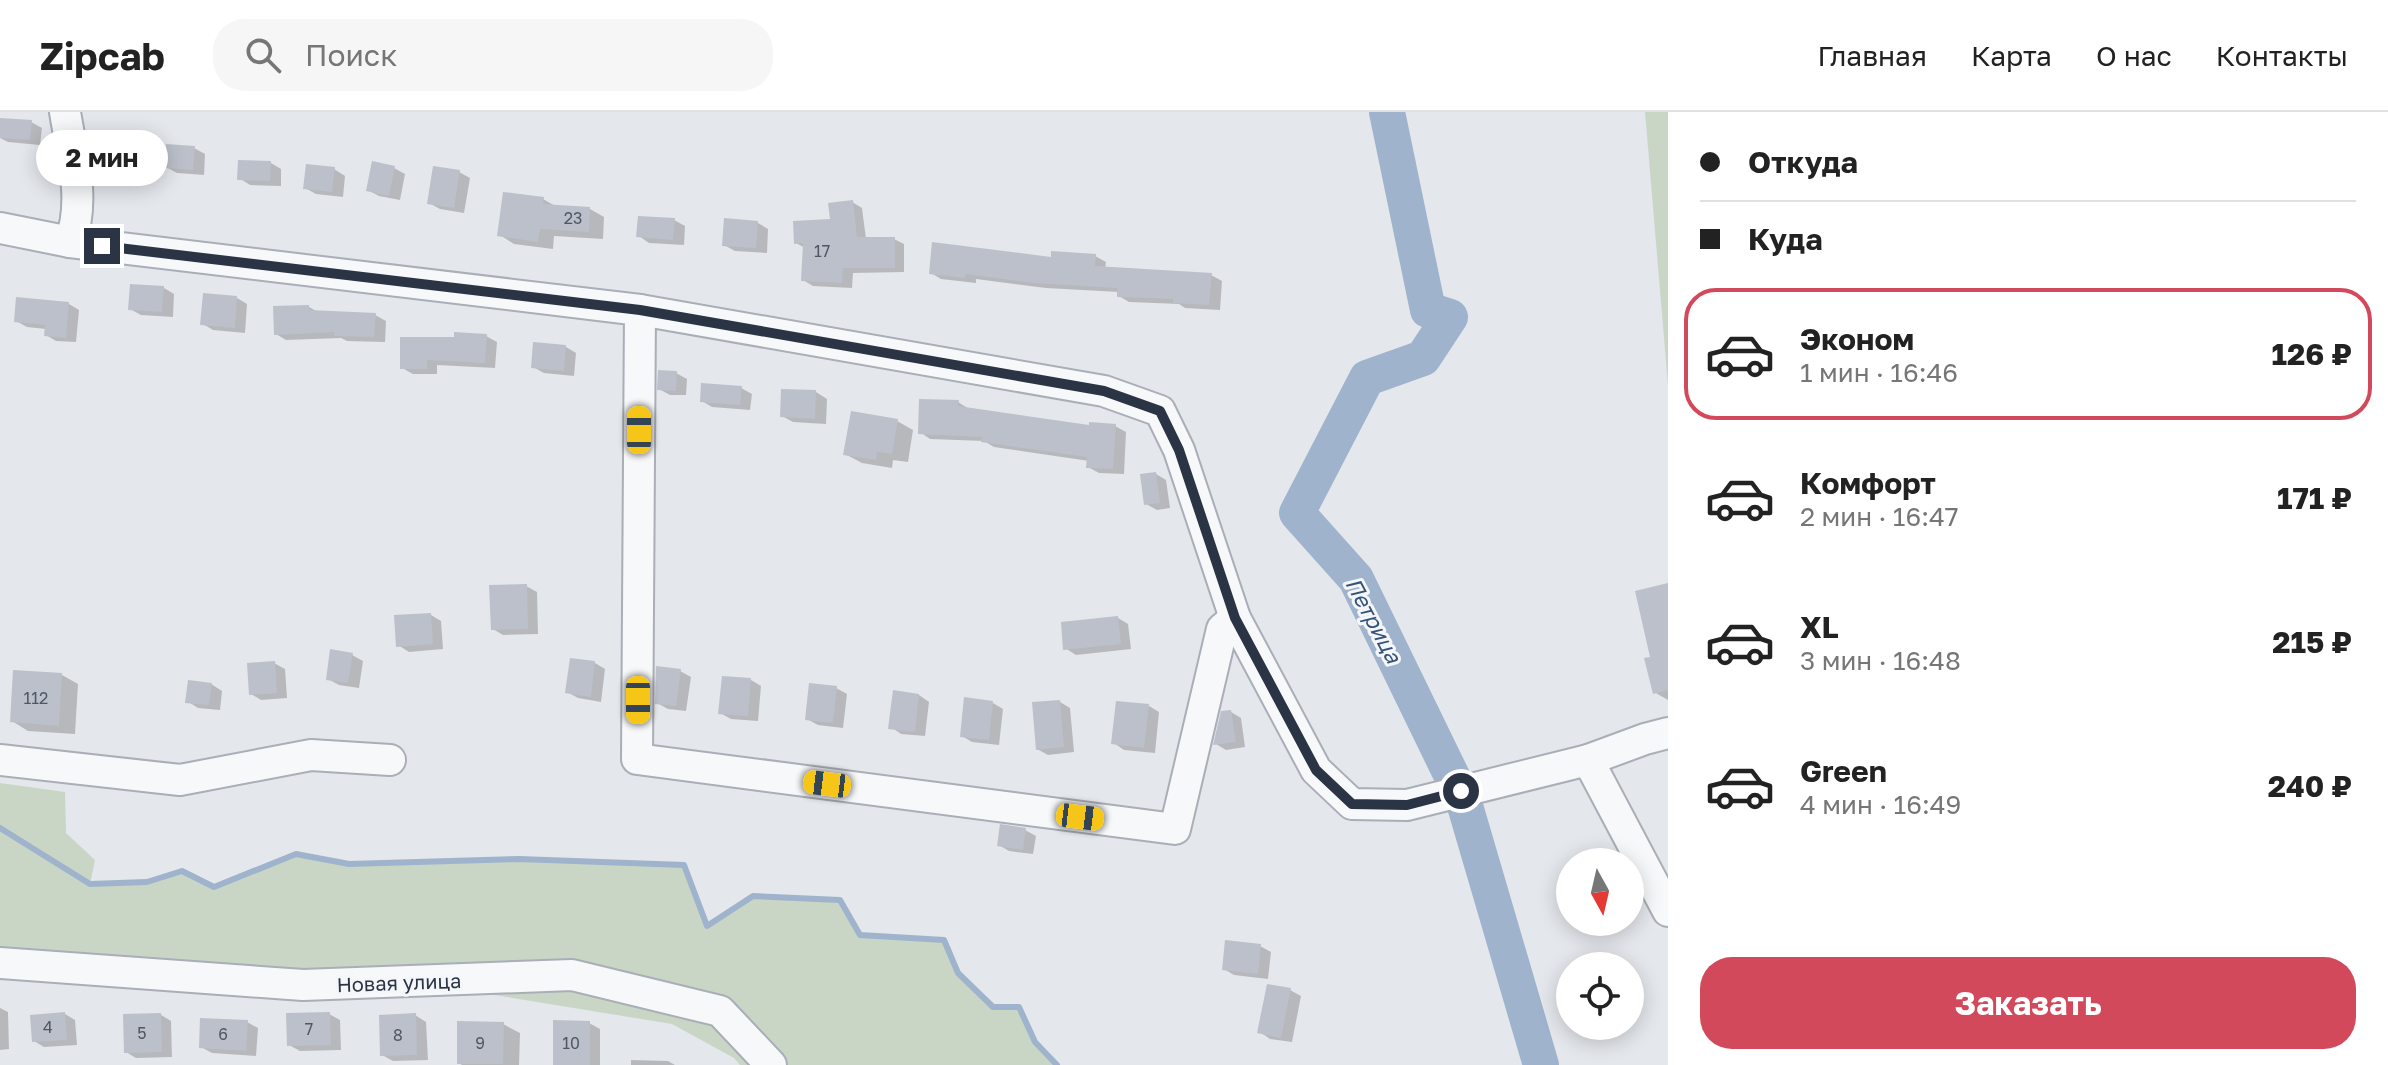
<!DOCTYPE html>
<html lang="ru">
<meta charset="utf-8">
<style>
:root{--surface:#fff;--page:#f6f6f6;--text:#222;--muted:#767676;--line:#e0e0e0;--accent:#d1495b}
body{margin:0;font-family:"Golos Text",sans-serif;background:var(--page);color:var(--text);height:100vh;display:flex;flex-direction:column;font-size:30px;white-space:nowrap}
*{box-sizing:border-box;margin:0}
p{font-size:26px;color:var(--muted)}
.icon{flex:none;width:44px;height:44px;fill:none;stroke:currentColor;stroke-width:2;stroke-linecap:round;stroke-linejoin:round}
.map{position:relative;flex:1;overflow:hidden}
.panel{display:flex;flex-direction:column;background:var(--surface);width:720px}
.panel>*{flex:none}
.top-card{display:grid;align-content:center;height:176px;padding:0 32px;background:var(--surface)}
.needle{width:52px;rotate:172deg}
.fabs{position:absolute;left:1556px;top:736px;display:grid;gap:16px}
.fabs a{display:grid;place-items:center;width:88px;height:88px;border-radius:50%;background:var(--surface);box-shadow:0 4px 20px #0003;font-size:40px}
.end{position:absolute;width:36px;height:36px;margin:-18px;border:10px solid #2b3445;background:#fff;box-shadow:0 0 0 4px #fff}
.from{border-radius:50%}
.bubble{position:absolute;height:56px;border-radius:28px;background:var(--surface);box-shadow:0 4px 20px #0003;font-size:26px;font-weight:700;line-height:56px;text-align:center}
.car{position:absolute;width:24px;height:48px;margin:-24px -12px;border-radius:10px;box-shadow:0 0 6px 2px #0007;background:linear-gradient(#f5c518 24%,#345 0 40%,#f5c518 0 76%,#345 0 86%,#f5c518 0)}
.top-card b{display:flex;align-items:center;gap:28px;height:76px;font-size:30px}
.top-card b+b{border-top:2px solid var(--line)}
.top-card i{width:20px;height:20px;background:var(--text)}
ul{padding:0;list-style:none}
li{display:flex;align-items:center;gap:24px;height:132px;margin:0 16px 12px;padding:0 16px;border:4px solid transparent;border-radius:32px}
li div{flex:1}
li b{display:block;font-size:30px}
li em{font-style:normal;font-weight:700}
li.selected{border-color:var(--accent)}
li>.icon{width:72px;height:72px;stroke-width:1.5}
.action{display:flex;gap:16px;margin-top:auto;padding:16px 32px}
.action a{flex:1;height:92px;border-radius:32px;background:var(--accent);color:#fff;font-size:32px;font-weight:700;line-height:92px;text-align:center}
header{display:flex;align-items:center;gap:48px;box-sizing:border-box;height:112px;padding:0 40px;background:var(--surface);border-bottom:2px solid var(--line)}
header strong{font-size:38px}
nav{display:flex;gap:44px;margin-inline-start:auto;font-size:28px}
.search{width:560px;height:72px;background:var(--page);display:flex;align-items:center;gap:20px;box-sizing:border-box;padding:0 28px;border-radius:32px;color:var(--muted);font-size:30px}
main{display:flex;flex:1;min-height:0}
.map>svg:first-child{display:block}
.green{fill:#c9d6c5}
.shadow{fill:#0003}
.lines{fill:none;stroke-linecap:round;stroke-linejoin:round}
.stream{stroke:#9fb4cc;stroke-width:6}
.river{stroke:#9fb4cc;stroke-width:36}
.building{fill:#bbc0ca}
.minor-casing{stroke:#a9aeb7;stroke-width:34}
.minor{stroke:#f7f8fa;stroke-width:30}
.route{stroke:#2b3445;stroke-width:10}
.labels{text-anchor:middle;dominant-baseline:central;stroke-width:6;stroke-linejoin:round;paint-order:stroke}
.number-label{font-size:16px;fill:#4f5766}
.street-label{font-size:20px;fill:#2b3445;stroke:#f4f6f9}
.water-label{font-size:22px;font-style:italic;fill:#34527a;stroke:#f4f6f9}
</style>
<header>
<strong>Zipcab</strong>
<div class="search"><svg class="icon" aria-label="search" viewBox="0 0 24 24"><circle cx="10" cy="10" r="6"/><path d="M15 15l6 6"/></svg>Поиск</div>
<nav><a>Главная</a><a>Карта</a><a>О нас</a><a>Контакты</a></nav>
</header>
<main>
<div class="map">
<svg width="1668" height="953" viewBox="0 0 1668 953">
<rect width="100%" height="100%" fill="#e4e7ec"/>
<g class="green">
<polygon points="1645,0 1668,0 1668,273"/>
<polygon points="0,671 65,680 66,721 95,748 90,772 147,770 182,759 215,775 296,742 349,752 519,747 684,753 707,813 753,784 840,788 860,823 944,828 958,861 993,895 1019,895 1035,930 1057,953 740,953 734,946 672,912 445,875 342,872 341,888 273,887 0,865"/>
</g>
<g class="shadow">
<polygon points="0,8 31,10 42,16 40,33 8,30 0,26"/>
<polygon points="133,29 144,35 141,55 116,51 106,45"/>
<polygon points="194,36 205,42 204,63 177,61 166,55"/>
<polygon points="271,51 281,57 281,74 250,73 239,66"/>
<polygon points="394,56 405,62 400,88 379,84 368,78"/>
<polygon points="334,57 345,64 343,85 316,82 305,76"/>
<polygon points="459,60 470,66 464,101 440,97 429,91"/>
<polygon points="543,87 557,95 590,97 604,105 603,127 554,124 553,137 514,132 500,123"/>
<polygon points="852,90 862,96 866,127 894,127 904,132 904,160 853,161 852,176 813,174 803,168 805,136 796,131 832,109"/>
<polygon points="674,108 685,114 684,133 649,131 639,124"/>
<polygon points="758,111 768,117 767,141 735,139 724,133"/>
<polygon points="1095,144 1106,150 1105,157 1211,163 1222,169 1220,198 1185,196 1179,192 1129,190 1119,184 1119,180 1046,176 976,167 976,171 941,167 931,161"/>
<polygon points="164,176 174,182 173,205 141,203 130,197"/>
<polygon points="237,186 247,192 245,221 213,218 203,212"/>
<polygon points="69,192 79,198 76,230 56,229 46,223 46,217 27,215 16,209"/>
<polygon points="309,195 318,200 375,203 386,209 385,230 347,229 341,226 286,228 276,222"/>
<polygon points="486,224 497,230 495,256 437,253 437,262 413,262 402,256"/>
<polygon points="566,235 576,241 574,264 544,261 533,255"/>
<polygon points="676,261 687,267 686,283 670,283 659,277"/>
<polygon points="741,276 752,282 750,298 712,295 702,289"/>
<polygon points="783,279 816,280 827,287 826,312 793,310 782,304"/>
<polygon points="958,290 969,297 1091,315 1115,314 1126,320 1124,362 1099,361 1088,355 1089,349 994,335 984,329 930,327 920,320"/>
<polygon points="897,309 913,318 908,350 893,348 892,356 862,351 845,342"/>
<polygon points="1156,362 1166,368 1170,396 1157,398 1146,392"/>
<polygon points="1668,473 1668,588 1654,580"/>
<polygon points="526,474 537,480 538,522 503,523 493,517"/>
<polygon points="431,503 441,509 443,537 409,540 398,533"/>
<polygon points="1118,506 1128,512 1131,537 1076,543 1065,536"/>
<polygon points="352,543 363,549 359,576 339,573 328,567"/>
<polygon points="572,548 595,551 605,557 601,590 578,586 567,580"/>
<polygon points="274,551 285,557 287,586 261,588 251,582"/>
<polygon points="680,559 691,565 686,599 668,597 657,591"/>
<polygon points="62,563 78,572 75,622 28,619 12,609"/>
<polygon points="751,568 761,574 758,609 731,607 720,601"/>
<polygon points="211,572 222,579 220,598 198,596 187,589"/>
<polygon points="836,576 847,582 843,616 818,613 807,607"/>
<polygon points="919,583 929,590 925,624 901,622 891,615"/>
<polygon points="1060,590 1070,596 1074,640 1048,643 1037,637"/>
<polygon points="993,591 1003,597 999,633 972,630 962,624"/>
<polygon points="1149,594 1159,600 1155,641 1124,638 1114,631"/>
<polygon points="1231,600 1241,606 1245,635 1226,638 1216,632"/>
<polygon points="1025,718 1036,724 1033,742 1009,739 999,733"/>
<polygon points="1260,834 1271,840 1268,867 1234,863 1224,857"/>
<polygon points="1290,878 1301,884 1292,930 1270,927 1260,920"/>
<polygon points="0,896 8,900 9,937 0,938"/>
<polygon points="65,902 75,908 77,933 44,935 34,929"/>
<polygon points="329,902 340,908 341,938 300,939 289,933"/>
<polygon points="161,903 171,909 172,945 136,946 126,940"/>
<polygon points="415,903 426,910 428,948 393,949 382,943"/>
<polygon points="247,910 258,916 256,944 212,941 201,935"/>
<polygon points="589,911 600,917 600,953 556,953"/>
<polygon points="503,912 520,921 519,953 462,953 459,951"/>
<polygon points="631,948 668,949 675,953 631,953"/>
</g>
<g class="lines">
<polyline class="stream" points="0,716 90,772 147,770 182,759 214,775 296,742 349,752 519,747 684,753 707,814 753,784 840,788 860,823 944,828 958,861 993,895 1019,895 1035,930 1057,953"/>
<polyline class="river" points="1387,0 1428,198 1450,205 1423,246 1367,266 1297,401 1356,467 1463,687 1541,953"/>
</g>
<g class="building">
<polygon points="0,6 32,8 30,28 0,26"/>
<polygon points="107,23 134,27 130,50 104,46"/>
<polygon points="166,32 195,34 193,58 164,56"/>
<polygon points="238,48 271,49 270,69 237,68"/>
<polygon points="372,49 395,54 389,84 366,79"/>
<polygon points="306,52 335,55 332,80 303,77"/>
<polygon points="433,54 460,58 454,96 427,92"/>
<polygon points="503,80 544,85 543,92 590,95 589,120 540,117 538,130 497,124"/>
<polygon points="853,88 857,125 895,125 895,156 843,156 842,171 801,169 803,131 794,132 793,109 830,107 828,91"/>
<polygon points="638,104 675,106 673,128 636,125"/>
<polygon points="724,106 758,109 756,136 722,134"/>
<polygon points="932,130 1051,145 1051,139 1096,142 1095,154 1212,161 1209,193 1173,191 1173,187 1117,185 1117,176 1033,171 966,162 965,166 929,162"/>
<polygon points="130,172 164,174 162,200 128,198"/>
<polygon points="203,181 237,184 235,216 200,213"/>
<polygon points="16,185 69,190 66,226 44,224 45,213 14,210"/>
<polygon points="309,193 309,198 376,201 374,225 334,224 334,220 274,223 273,194"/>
<polygon points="454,220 487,222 485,251 427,248 427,257 400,257 400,225 454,225"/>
<polygon points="533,230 566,233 564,259 531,256"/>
<polygon points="658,258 677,259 676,279 657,278"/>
<polygon points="701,271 742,274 740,293 700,290"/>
<polygon points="781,277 816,278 815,307 780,305"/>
<polygon points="919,287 959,288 958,294 1089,313 1089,310 1116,312 1113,357 1086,356 1087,345 981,330 982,325 918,322"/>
<polygon points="851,299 898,307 892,342 877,340 876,348 843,343"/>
<polygon points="1156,360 1160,391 1144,393 1140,362"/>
<polygon points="1668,471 1668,578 1653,582 1644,546 1650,545 1635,479"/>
<polygon points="527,472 528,517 491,518 489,473"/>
<polygon points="431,501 433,532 396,535 394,503"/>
<polygon points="1118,504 1121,532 1063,538 1061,510"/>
<polygon points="330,537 353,541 348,571 326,568"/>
<polygon points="570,546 595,549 591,585 565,581"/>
<polygon points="275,549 277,581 249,583 247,551"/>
<polygon points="656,554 681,557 676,594 655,592"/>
<polygon points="13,558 62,561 59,614 10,610"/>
<polygon points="722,564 751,566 748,604 718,602"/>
<polygon points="188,568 212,571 209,593 185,591"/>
<polygon points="809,571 837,574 833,611 805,608"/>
<polygon points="893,578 919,582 915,620 888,617"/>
<polygon points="964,585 993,589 989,628 960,625"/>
<polygon points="1060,588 1064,635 1036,638 1032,590"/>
<polygon points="1116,589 1149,592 1144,636 1111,632"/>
<polygon points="1231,598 1236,630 1213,633 1221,599"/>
<polygon points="1000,712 1026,716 1023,738 997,734"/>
<polygon points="1225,828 1261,832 1258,862 1222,858"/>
<polygon points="1267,872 1291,876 1281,926 1257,921"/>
<polygon points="65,900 67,928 32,930 30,903"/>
<polygon points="330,900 331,933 287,934 286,901"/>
<polygon points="161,901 162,940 124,941 123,902"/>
<polygon points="416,901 417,943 380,944 379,903"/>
<polygon points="200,906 248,908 246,939 199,936"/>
<polygon points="553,908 590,909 590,953 553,953"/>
<polygon points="457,909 504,910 503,952 457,952"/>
</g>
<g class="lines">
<defs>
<g id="minor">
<path d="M65,0C72,44 86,88 70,130"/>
<polyline points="0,116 70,130 640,198 1104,279 1160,299 1179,338 1235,506 1316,658 1352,692 1407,693 1588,648 1645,627 1668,621"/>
<polyline points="640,198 637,647 1175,717 1222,517 1235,506"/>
<polyline points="0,648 180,668 311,643 390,648"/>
<polyline points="1588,648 1668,799"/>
<polyline points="0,851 303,873 572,863 720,899 771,953"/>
</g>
</defs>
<use href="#minor" class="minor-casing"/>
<use href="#minor" class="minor"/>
</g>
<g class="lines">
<polyline class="route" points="102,134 640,198 1104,279 1160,299 1179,338 1235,506 1316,658 1352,692 1407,693 1461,679"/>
</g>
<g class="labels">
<g class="number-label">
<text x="573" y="106">23</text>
<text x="822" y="139">17</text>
<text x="36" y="586">112</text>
<text x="48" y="915">4</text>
<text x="309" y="917">7</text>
<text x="142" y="921">5</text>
<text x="223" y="922">6</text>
<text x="398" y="923">8</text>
<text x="480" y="931">9</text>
<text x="571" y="931">10</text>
</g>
<g class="street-label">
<text transform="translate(399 870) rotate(-2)">Новая улица</text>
</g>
<g class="water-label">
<text transform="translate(1374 508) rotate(62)">Петрица</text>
</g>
</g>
</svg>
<div class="fabs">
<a><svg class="needle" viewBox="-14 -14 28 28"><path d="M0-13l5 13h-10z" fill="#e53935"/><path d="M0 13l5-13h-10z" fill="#767676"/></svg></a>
<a><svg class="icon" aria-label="locate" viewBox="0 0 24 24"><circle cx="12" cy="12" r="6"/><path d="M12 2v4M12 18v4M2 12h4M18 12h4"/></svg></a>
</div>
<i class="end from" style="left:1461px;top:679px"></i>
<i class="end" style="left:102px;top:134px"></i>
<div class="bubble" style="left:36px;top:18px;width:132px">2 мин</div>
<i class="car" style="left:639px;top:318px;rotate:0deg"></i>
<i class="car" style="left:638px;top:588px;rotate:180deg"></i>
<i class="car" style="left:827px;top:672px;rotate:277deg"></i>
<i class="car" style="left:1080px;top:705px;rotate:97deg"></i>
</div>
<section class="panel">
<div class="top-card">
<b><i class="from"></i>Откуда</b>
<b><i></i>Куда</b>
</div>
<ul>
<li class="selected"><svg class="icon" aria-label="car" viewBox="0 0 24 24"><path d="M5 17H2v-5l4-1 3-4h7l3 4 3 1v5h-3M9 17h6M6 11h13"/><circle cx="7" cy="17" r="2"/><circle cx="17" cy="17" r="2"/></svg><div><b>Эконом</b><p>1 мин · 16:46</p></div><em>126 ₽</em></li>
<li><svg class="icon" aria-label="car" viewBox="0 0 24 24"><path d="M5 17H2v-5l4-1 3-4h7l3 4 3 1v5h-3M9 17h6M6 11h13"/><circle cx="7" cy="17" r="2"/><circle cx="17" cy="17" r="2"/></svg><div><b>Комфорт</b><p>2 мин · 16:47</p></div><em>171 ₽</em></li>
<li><svg class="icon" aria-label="car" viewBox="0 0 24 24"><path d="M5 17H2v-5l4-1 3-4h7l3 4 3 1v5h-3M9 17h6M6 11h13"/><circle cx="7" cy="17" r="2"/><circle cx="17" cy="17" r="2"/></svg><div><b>XL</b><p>3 мин · 16:48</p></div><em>215 ₽</em></li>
<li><svg class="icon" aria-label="car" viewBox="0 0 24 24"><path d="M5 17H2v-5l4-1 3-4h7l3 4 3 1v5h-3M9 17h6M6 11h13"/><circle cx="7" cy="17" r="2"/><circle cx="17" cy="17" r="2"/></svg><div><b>Green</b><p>4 мин · 16:49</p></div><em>240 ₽</em></li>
</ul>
<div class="action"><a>Заказать</a></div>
</section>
</main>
